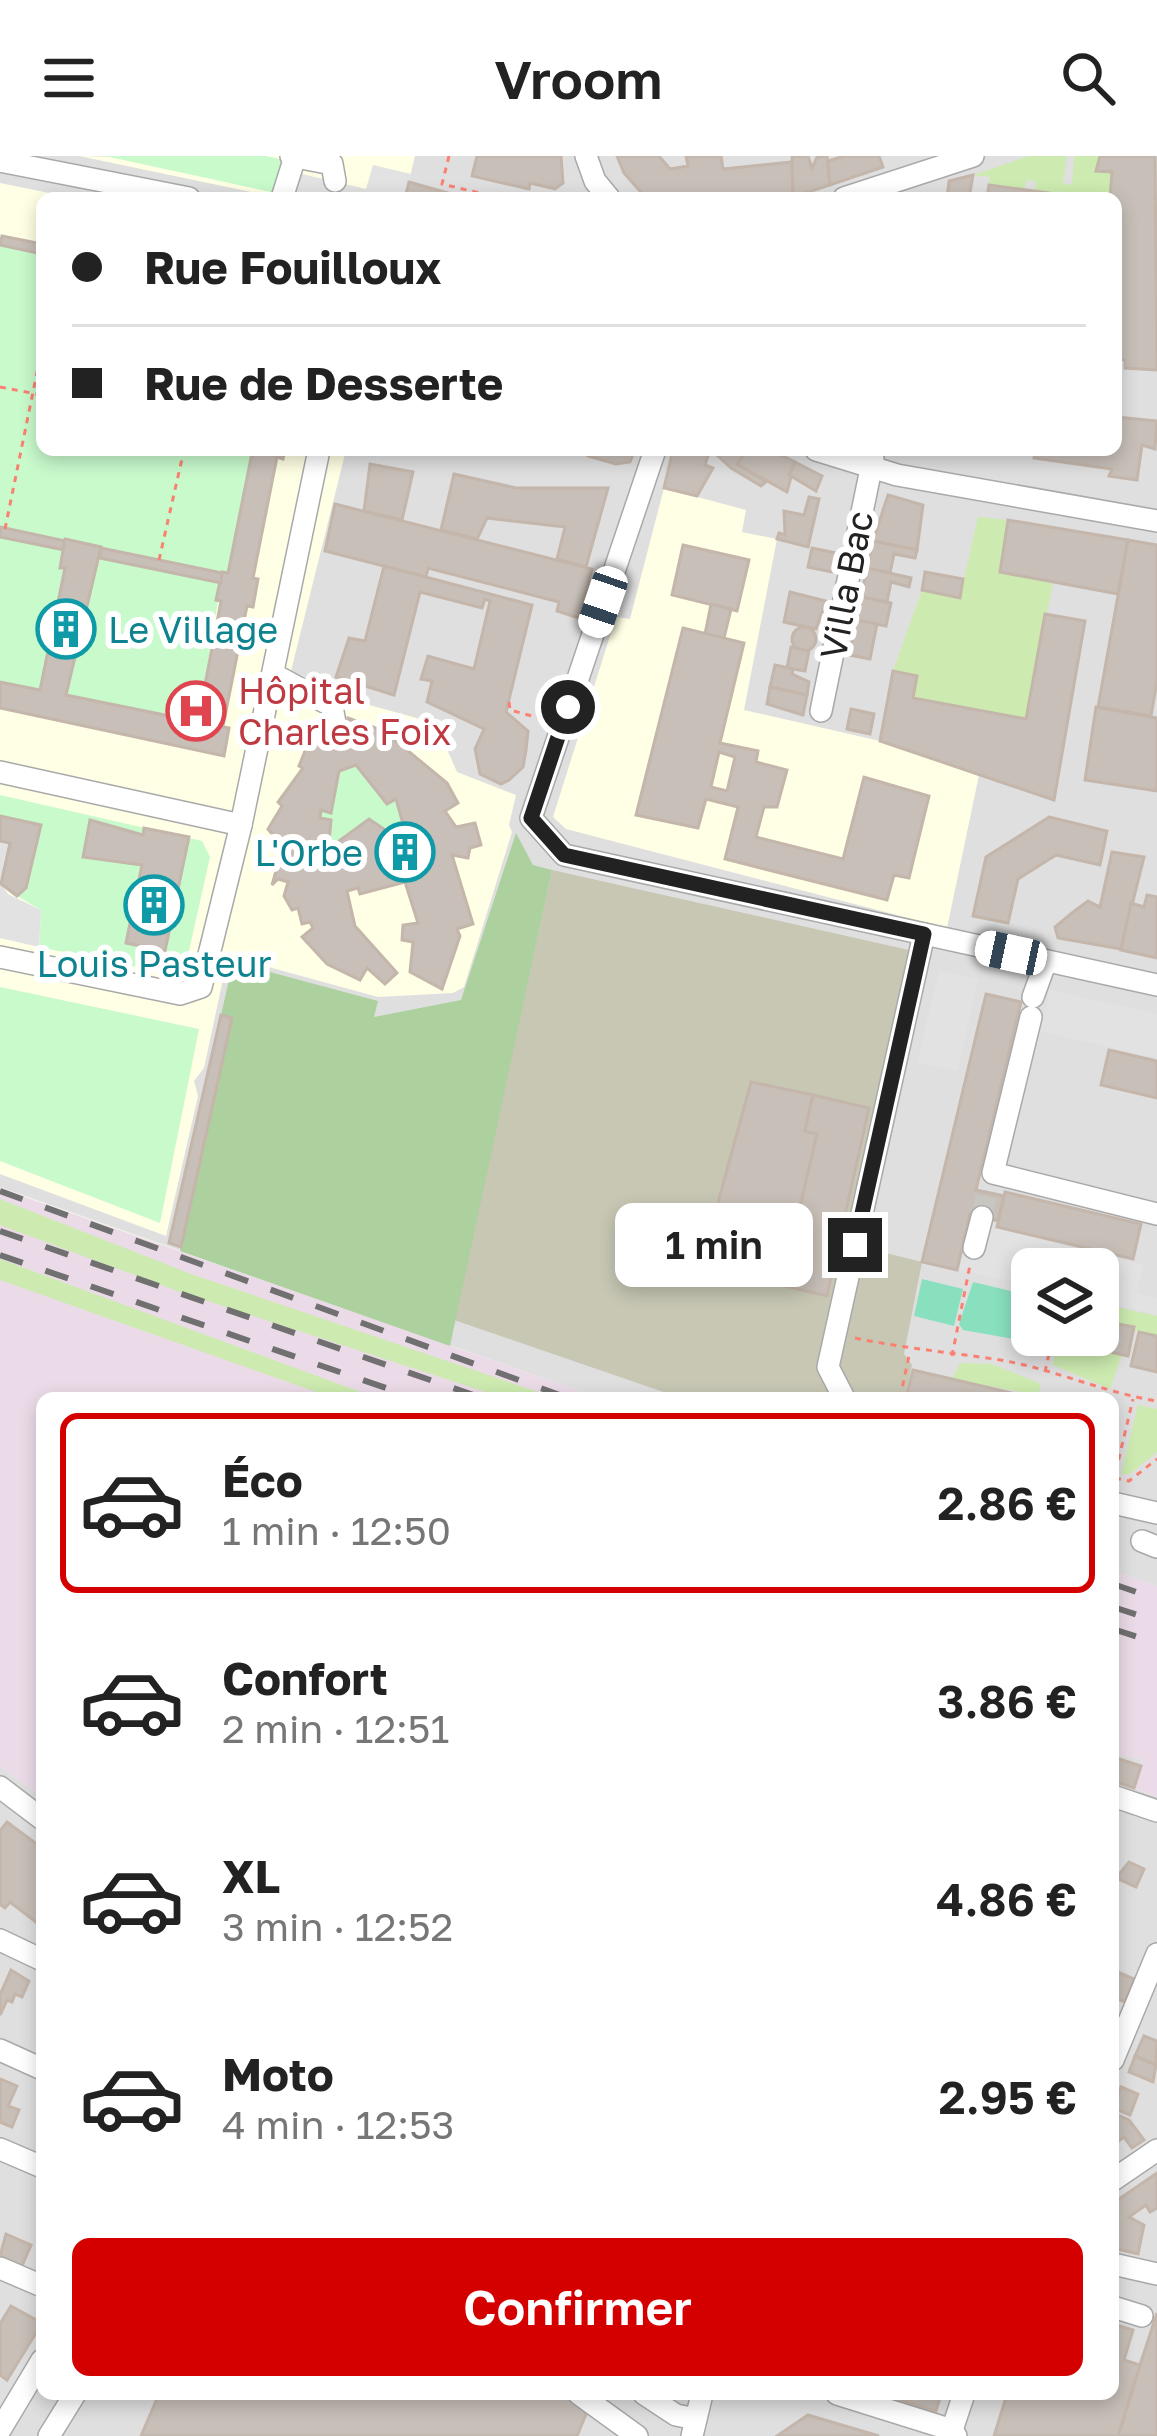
<!DOCTYPE html>
<html lang="fr">
<meta charset="utf-8">
<style>
:root{--surface:#fff;--page:#f2f2f2;--text:#222;--muted:#767676;--line:#e0e0e0;--accent:#d40000}
body{margin:0;font-family:"Golos Text",sans-serif;background:var(--page);color:var(--text);height:100vh;display:flex;flex-direction:column;font-size:45px;white-space:nowrap}
*{box-sizing:border-box;margin:0}
p{font-size:39px;color:var(--muted)}
.icon{flex:none;width:66px;height:66px;fill:none;stroke:currentColor;stroke-width:2;stroke-linecap:round;stroke-linejoin:round}
.map{position:relative;flex:1;overflow:hidden}
.panel{position:absolute;left:36px;top:1236px;width:1083px;height:1008px;display:flex;flex-direction:column;background:var(--surface);border-radius:18px;box-shadow:0 6px 18px #0003}
.panel>*{flex:none}
.hud{position:absolute;left:36px;top:36px;width:1086px;height:264px;border-radius:18px;box-shadow:0 6px 18px #0003;display:grid;align-content:center;height:264px;padding:0 36px;background:var(--surface)}
.tools{position:absolute;left:1011px;top:1092px;display:grid;gap:24px}
.tools a{display:grid;place-items:center;width:108px;height:108px;border-radius:18px;background:var(--surface);box-shadow:0 6px 18px #0003;font-size:60px}
.end{position:absolute;width:54px;height:54px;margin:-27px;border:15px solid #222;background:#fff;box-shadow:0 0 0 6px #fff}
.from{border-radius:50%}
.bubble{position:absolute;height:84px;border-radius:18px;background:var(--surface);box-shadow:0 6px 18px #0003;font-size:39px;font-weight:600;line-height:84px;text-align:center}
.car{position:absolute;width:36px;height:72px;margin:-36px -18px;border-radius:15px;box-shadow:0 0 9px 3px #0007;background:linear-gradient(#fff 24%,#345 0 40%,#fff 0 76%,#345 0 86%,#fff 0)}
.hud b{display:flex;align-items:center;gap:42px;height:114px;font-size:45px}
.hud b+b{border-top:3px solid var(--line)}
.hud i{width:30px;height:30px;background:var(--text)}
ul{padding:21px 0 0;list-style:none}
li{display:flex;align-items:center;gap:36px;height:180px;margin:0 24px 18px;padding:0 12px;border:6px solid transparent;border-radius:18px}
li div{flex:1}
li b{display:block;font-size:45px}
li em{font-style:normal;font-weight:600}
li.on{border-color:var(--accent)}
li>.icon{width:108px;height:108px;stroke-width:1.5}
.action{display:flex;gap:24px;margin-top:auto;padding:24px 36px}
.action a{flex:1;height:138px;border-radius:18px;background:var(--accent);color:#fff;font-size:48px;font-weight:600;line-height:138px;text-align:center}
header{display:flex;justify-content:space-between;align-items:center;height:156px;padding:0 36px;background:var(--surface);font-size:54px;font-weight:600}
.map>svg:first-child{display:block}
.residential{fill:#e0dfdf;fill-rule:evenodd}
.industrial{fill:#ebdbe8}
.education{fill:#ffffe5}
.construction{fill:#c7c7b4}
.grass{fill:#cdebb0}
.forest{fill:#add19e}
.park{fill:#c8facc}
.pitch{fill:#88e0be}
.parking{fill:#e2e2e2}
.building{fill:#c7bfb8;stroke:#c4b6ab;stroke-width:3;fill-rule:evenodd}
.lines{fill:none;stroke-linecap:round;stroke-linejoin:round}
.minor-tunnel{stroke:#c8c6c1;stroke-width:21;stroke-dasharray:21 10;stroke-linecap:butt}
.minor-casing{stroke:#a9a9a9;stroke-width:24}
.path{stroke:#fa8072;stroke-width:3;stroke-dasharray:6 6;stroke-linecap:butt}
.minor{stroke:#fff;stroke-width:21}
.rail{stroke:#707070;stroke-width:6;stroke-dasharray:24 24;stroke-linecap:butt}
.route{stroke:#222;stroke-width:15}
.labels{text-anchor:middle;dominant-baseline:central;stroke-width:12;stroke-linejoin:round;paint-order:stroke}
.street-label{font-size:36px;fill:#222;stroke:#fff}
.culture-label{font-size:36px;fill:#0d838f;stroke:#fff;text-anchor:start}
.health-label{font-size:36px;fill:#be3a42;stroke:#fff;text-anchor:start}
</style>
<header><svg class="icon" aria-label="menu" viewBox="0 0 24 24"><path d="M4 6h16M4 12h16M4 18h16"/></svg>Vroom<svg class="icon" aria-label="search" viewBox="0 0 24 24"><circle cx="10" cy="10" r="6"/><path d="M15 15l6 6"/></svg></header>
<div class="map">
<svg width="1157" height="2280" viewBox="0 0 1157 2280">
<rect width="100%" height="100%" fill="#f2efe9"/>
<g class="residential">
<path d="M0,0H1157V1430L1113,1415V1242H600L0,1031ZM42,42H1116V294H42ZM1032,1113H1098V1179H1032Z"/>
<polygon points="1113,1598 1142,1603 1135,1633 1157,1640 1157,2280 0,2280 0,1610 42,1641 42,2238 1113,2238"/>
</g>
<g class="industrial">
<polygon points="0,1031 24,1041 600,1242 42,1242 42,1641 0,1610"/>
<polygon points="1113,1415 1157,1430 1157,1640 1135,1633 1142,1603 1113,1598"/>
</g>
<g class="education">
<polygon points="79,0 288,5 265,0 415,0 405,42 280,42"/>
<polygon points="0,27 74,42 42,42 42,294 346,294 291,515 362,547 424,564 438,573 457,616 516,639 509,669 512,676 464,831 453,837 378,841 228,800 204,912 194,925 198,940 166,1080 0,1018"/>
<polygon points="664,332 746,354 742,376 777,383 744,554 880,585 979,619 947,772 566,673 553,661 616,461 630,463"/>
</g>
<g class="construction">
<polygon points="552,714 909,794 817,1215 831,1242 681,1242 454,1164"/>
<polygon points="866,1092 922,1106 904,1198 912,1209 905,1242 856,1242 838,1207"/>
</g>
<g class="grass">
<polygon points="1029,0 1067,0 1063,27 1072,29 1074,0 1100,0 1096,15 1112,16 1110,42 1035,35 1036,26 1027,24 1024,34 989,29 990,21 973,19"/>
<polygon points="978,361 1008,364 1000,416 1053,426 1026,563 913,542 893,515 922,434 960,441"/>
<polygon points="0,1043 191,1118 556,1242 504,1242 180,1136 0,1069"/>
<polygon points="0,1103 377,1242 333,1242 0,1124"/>
<polygon points="1098,1147 1157,1160 1157,1180 1107,1166 1101,1194 1122,1199 1110,1233 1053,1209 1057,1179 1098,1179"/>
<polygon points="960,1207 992,1208 1041,1228 1038,1239 952,1223"/>
<polygon points="1138,1249 1157,1253 1157,1296 1130,1318 1121,1318"/>
</g>
<polygon class="forest" points="516,677 533,709 552,714 450,1190 180,1095 232,863 221,859 233,806 378,845 374,861 461,844"/>
<g class="park">
<polygon points="105,0 265,0 288,5 280,38"/>
<polygon points="0,89 42,99 42,294 252,297 228,417 0,371"/>
<polygon points="0,381 64,394 60,411 65,412 40,534 0,526"/>
<polygon points="100,402 221,427 198,565 66,539 91,418 96,418"/>
<polygon points="356,609 396,643 407,682 397,682 369,663 340,685 342,694 327,709 330,665 320,662 321,654 331,656 339,615"/>
<polygon points="0,639 202,685 210,701 186,808 172,817 157,815 39,791 41,754 17,740 26,731 41,669 0,660"/>
<polygon points="0,831 199,873 160,1067 0,1005"/>
</g>
<g class="pitch">
<polygon points="922,1123 963,1133 954,1170 914,1160"/>
<polygon points="973,1126 1032,1140 1032,1179 1050,1179 1047,1189 963,1174 959,1168"/>
</g>
<g class="parking">
<polygon points="373,9 411,18 405,42 292,42 298,17 366,33"/>
<polygon points="0,685 10,687 1,728 8,738 41,754 39,791 0,782"/>
<polygon points="939,814 978,823 958,915 917,907"/>
<polygon points="1050,834 1157,858 1157,902 1040,875"/>
<polygon points="970,1066 1144,1109 1136,1137 1157,1143 1157,1159 1098,1145 1098,1113 1032,1113 1032,1130 959,1114"/>
</g>
<g class="building">
<polygon points="477,0 561,0 563,27 555,33 530,27 529,33 472,20"/>
<polygon points="617,0 659,0 670,13 688,10 686,0 721,0 723,13 792,6 793,41 646,42 624,17"/>
<polygon points="792,0 808,0 812,12 817,1 827,0 830,29 793,41"/>
<polygon points="844,0 879,0 883,11 830,29 828,5"/>
<polygon points="1100,0 1155,0 1157,214 1125,212 1125,204 1116,203 1116,42 1110,42 1112,16 1096,15"/>
<polygon points="973,19 969,42 947,42 949,25"/>
<polygon points="409,26 455,39 454,42 405,42"/>
<polygon points="989,29 1071,40 1071,42 987,42"/>
<polygon points="2,80 42,88 42,98 0,89"/>
<polygon points="1116,261 1157,265 1155,293 1142,289 1137,324 1109,320 1112,313 1034,302 1036,294 1116,294"/>
<polygon points="285,294 283,303 277,301 253,422 258,423 253,451 247,450 223,570 198,565 221,445 216,444 222,416 228,417 252,297 247,294"/>
<polygon points="590,294 628,294 634,296 630,306 616,308 588,300"/>
<polygon points="673,294 710,294 705,309 713,312 697,340 664,332"/>
<polygon points="723,294 747,294 737,308 766,326 761,330 731,312 717,299"/>
<polygon points="747,294 771,294 795,306 787,336 737,308"/>
<polygon points="795,306 822,320 816,335 789,319"/>
<polygon points="370,308 413,316 402,364 364,355"/>
<polygon points="454,318 516,332 608,332 586,411 557,403 565,371 487,362 477,383 441,374"/>
<polygon points="888,339 923,349 917,394 873,385"/>
<polygon points="809,341 819,343 808,391 777,383 779,377 785,379 784,355 804,359"/>
<polygon points="335,348 592,413 579,462 557,455 559,446 428,412 426,421 325,395"/>
<polygon points="1008,364 1128,384 1118,438 1000,416"/>
<polygon points="0,371 65,385 64,394 0,381"/>
<polygon points="65,383 101,391 66,539 229,572 224,600 0,552 0,526 40,534 65,412 60,412"/>
<polygon points="1128,384 1157,389 1157,525 1151,560 1098,551"/>
<polygon points="873,385 917,394 915,402 894,398 890,417 867,412"/>
<polygon points="683,389 749,404 737,455 672,439"/>
<polygon points="101,392 222,417 221,427 100,402"/>
<polygon points="812,392 836,397 832,416 808,411"/>
<polygon points="384,410 532,449 506,556 528,575 526,594 523,611 509,624 501,628 480,618 475,593 484,573 427,546 432,525 421,523 428,500 474,513 490,445 485,443 482,452 420,436 394,539 336,521 349,482 365,485"/>
<polygon points="867,412 911,422 909,431 891,426 887,446 861,441"/>
<polygon points="925,416 963,423 960,442 922,434"/>
<polygon points="790,436 826,445 816,473 784,466"/>
<polygon points="861,441 891,447 886,470 856,464"/>
<polygon points="711,448 731,453 724,482 705,478"/>
<polygon points="1045,458 1085,465 1054,644 880,585 893,515 917,520 913,542 1026,563"/>
<polygon points="856,464 877,468 870,503 849,499"/>
<circle cx="804" cy="483" r="12"/>
<path d="M683,472L744,487L720,587L758,595L756,606L787,614L777,651H764L756,681L843,703L864,621L929,640L909,722L894,719L887,744L725,703L738,651L706,643L698,672L636,659ZM719,596L735,601L727,635L711,631Z"/>
<polygon points="791,491 809,495 805,515 787,512"/>
<polygon points="775,509 793,513 792,518 809,526 807,539 770,531"/>
<polygon points="770,531 807,539 803,559 767,548"/>
<polygon points="1096,551 1157,562 1157,635 1085,624"/>
<polygon points="851,553 874,558 870,578 847,573"/>
<path d="M348,562L384,575L447,627L458,647L445,655L456,671L475,667L481,689L470,692L468,702L452,699L473,768L457,773L460,780L442,833L410,816L413,786L402,784L403,769L418,767L405,726L360,738L358,732L347,735L355,770L397,817L385,828L367,812L360,824L327,808L302,781L313,772L310,766L302,768L298,752L292,754L284,740L288,726L278,723L272,729L283,691L268,673L282,650L278,646L303,612L299,610L307,590L323,576L347,571ZM356,609L387,648L396,643L407,682H397L369,663L339,685L342,694L327,709L331,664L320,662L321,654L331,657L339,615Z"/>
<polygon points="0,660 41,669 26,732 17,740 1,728 10,687 0,685"/>
<polygon points="1049,661 1107,675 1100,709 1056,699 1018,723 1008,767 973,760 986,701"/>
<polygon points="90,664 143,679 144,672 189,681 165,795 126,787 142,709 83,701"/>
<polygon points="1112,696 1144,701 1121,793 1058,782 1055,771 1072,757 1088,745 1100,751"/>
<polygon points="1147,739 1157,741 1157,802 1121,794 1131,747 1144,751"/>
<polygon points="986,838 1021,846 976,1034 1004,1040 998,1065 970,1058 957,1114 922,1106"/>
<polygon points="221,859 232,862 181,1091 169,1087"/>
<polygon points="1109,894 1157,905 1157,942 1101,929"/>
<polygon points="751,926 813,939 805,975 817,978 795,1072 716,1054"/>
<polygon points="813,939 869,952 827,1140 772,1127 775,1114 706,1098 716,1054 795,1072 817,978 805,975"/>
<polygon points="1005,1036 1141,1068 1133,1103 997,1071"/>
<polygon points="1107,1166 1134,1171 1128,1200 1101,1194"/>
<polygon points="1139,1176 1157,1180 1157,1216 1131,1210"/>
<polygon points="913,1214 952,1223 1033,1242 906,1242"/>
<polygon points="1113,1601 1141,1610 1134,1632 1113,1625"/>
<polygon points="7,1666 42,1692 42,1761 36,1766 10,1746 5,1752 0,1748 0,1675"/>
<polygon points="1129,1706 1144,1713 1136,1731 1116,1722"/>
<polygon points="11,1814 29,1825 22,1841 15,1838 12,1846 7,1844 0,1859 0,1839"/>
<polygon points="1113,1814 1134,1823 1125,1846 1113,1841"/>
<polygon points="1144,1880 1157,1885 1156,1909 1135,1900"/>
<polygon points="1135,1900 1156,1909 1153,1926 1129,1916"/>
<polygon points="0,1923 17,1930 8,1950 19,1954 12,1971 0,1966"/>
<polygon points="1121,1931 1138,1938 1130,1959 1113,1952"/>
<polygon points="1113,1957 1129,1964 1144,1984 1132,1992 1124,1981 1113,1989"/>
<polygon points="1157,2017 1157,2052 1150,2056 1146,2049 1129,2061 1144,2069 1138,2098 1113,2092 1113,2047"/>
<polygon points="6,2078 31,2089 22,2110 0,2100"/>
<polygon points="11,2150 42,2167 7,2224 0,2219 0,2168"/>
<polygon points="1157,2157 1157,2280 1118,2280 1140,2209"/>
<polygon points="1113,2168 1133,2174 1124,2204 1140,2209 1118,2280 994,2280 1007,2238 1113,2238"/>
<polygon points="159,2238 560,2238 589,2251 577,2280 141,2280"/>
<polygon points="882,2238 941,2238 936,2255"/>
<polygon points="808,2259 879,2280 777,2280"/>
</g>
<g class="lines">
<polyline class="minor-tunnel" points="982,1061 987,1036"/>
<defs>
<g id="minor">
<polyline points="291,0 332,8 335,25"/>
<polyline points="586,0 595,25 609,42"/>
<polyline points="0,5 189,42"/>
<polyline points="282,42 295,1"/>
<polyline points="844,42 973,0"/>
<polyline points="655,294 531,662 564,699 1157,829"/>
<polyline points="816,294 897,319 1157,365"/>
<polyline points="273,518 332,550 337,578"/>
<polyline points="821,555 873,303"/>
<polyline points="0,616 241,669"/>
<polyline points="0,801 180,838 201,831 241,669 319,294"/>
<polyline points="1033,841 1046,805"/>
<polyline points="1031,861 993,1017 1157,1058"/>
<polyline points="974,1092 982,1061"/>
<polyline points="844,1242 828,1211 924,778"/>
<polyline points="1113,1347 1157,1357"/>
<polyline points="1142,1385 1157,1391"/>
<polyline points="0,1631 42,1663"/>
<polyline points="1113,1640 1157,1655"/>
<polyline points="0,1784 42,1804"/>
<polyline points="0,1894 42,1913"/>
<polyline points="1113,1904 1157,1798"/>
<polyline points="0,1993 42,2011"/>
<polyline points="1113,2024 1157,1994"/>
<polyline points="1113,2108 1157,2118"/>
<polyline points="0,2112 42,2130"/>
<polyline points="1113,2151 1142,2160"/>
<polyline points="579,2238 637,2280"/>
<polyline points="644,2238 676,2259 696,2263"/>
<polyline points="837,2238 952,2274 956,2280"/>
<polyline points="0,2274 42,2204"/>
<polyline points="952,2274 964,2238"/>
<polyline points="49,2280 75,2238"/>
<polyline points="692,2280 702,2238"/>
</g>
</defs>
<use href="#minor" class="minor-casing"/>
<g class="path">
<polyline points="449,0 442,28 500,42"/>
<polyline points="0,231 42,239"/>
<polyline points="5,373 42,192"/>
<polyline points="159,404 184,294"/>
<polyline points="509,546 510,554 543,563"/>
<path d="M855,1182C902,1192 947,1196 994,1203C1049,1211 1101,1236 1157,1245"/>
<polyline points="952,1200 970,1109"/>
<polyline points="1045,1216 1053,1179"/>
<polyline points="900,1242 910,1195"/>
<polyline points="1115,1322 1129,1325 1157,1303"/>
<polyline points="1113,1327 1133,1243"/>
</g>
<use href="#minor" class="minor"/>
<g class="rail">
<polyline points="0,1035 568,1242"/>
<polyline points="0,1075 482,1242"/>
<polyline points="0,1099 415,1242"/>
<polyline points="1113,1428 1157,1443"/>
<polyline points="1113,1451 1157,1465"/>
<polyline points="1113,1473 1157,1487"/>
</g>
</g>
<g class="lines">
<polyline class="route" points="568,551 531,662 564,699 924,778 855,1089"/>
</g>
<defs>
<symbol id="building-ring" viewBox="-11 -11 22 22"><circle r="9.5" fill="#fff" stroke="#0f9aa8" stroke-width="1.5"/><path d="M-4-6H4V6H1V3H-1V6H-4ZM-2.5-4.3h1.7v1.8h-1.7ZM.8-4.3h1.7v1.8H.8ZM-2.5-1h1.7V.8h-1.7ZM.8-1h1.7V.8H.8Z" fill="#0f9aa8"/></symbol>
<symbol id="hospital-ring" viewBox="-11 -11 22 22"><circle r="9.5" fill="#fff" stroke="#e0444e" stroke-width="1.5"/><path d="M-5-5h3v3.5h4V-5h3V5h-3V1.5h-4V5h-3Z" fill="#e0444e"/></symbol>
</defs>
<g fill-rule="evenodd">
<use href="#building-ring" x="33" y="440" width="66" height="66"/>
<use href="#hospital-ring" x="163" y="522" width="66" height="66"/>
<use href="#building-ring" x="372" y="663" width="66" height="66"/>
<use href="#building-ring" x="121" y="716" width="66" height="66"/>
</g>
<g class="labels">
<g class="street-label">
<text transform="translate(846 429) rotate(-79)">Villa Bac</text>
</g>
<g class="culture-label">
<text x="108" y="473">Le Village</text>
<text x="363" y="696" text-anchor="end">L'Orbe</text>
<text x="154" y="807" text-anchor="middle">Louis Pasteur</text>
</g>
<g class="health-label">
<text x="238" y="534">Hôpital<tspan x="238" dy="41">Charles Foix</tspan></text>
</g>
</g>
</svg>
<div class="tools">
<a><svg class="icon" aria-label="layers" viewBox="0 0 24 24"><path d="M12 4l9 5-9 5-9-5zM3 14l9 5 9-5"/></svg></a>
</div>
<i class="end from" style="left:568px;top:551px"></i>
<i class="end" style="left:855px;top:1089px"></i>
<div class="bubble" style="left:615px;top:1047px;width:198px">1 min</div>
<i class="car" style="left:603px;top:446px;rotate:199deg"></i>
<i class="car" style="left:1011px;top:797px;rotate:282deg"></i>
<div class="hud">
<b><i class="from"></i>Rue Fouilloux</b>
<b><i></i>Rue de Desserte</b>
</div>
<section class="panel">
<ul>
<li class="on"><svg class="icon" aria-label="car" viewBox="0 0 24 24"><path d="M5 17H2v-5l4-1 3-4h7l3 4 3 1v5h-3M9 17h6M6 11h13"/><circle cx="7" cy="17" r="2"/><circle cx="17" cy="17" r="2"/></svg><div><b>Éco</b><p>1 min · 12:50</p></div><em>2.86 €</em></li>
<li><svg class="icon" aria-label="car" viewBox="0 0 24 24"><path d="M5 17H2v-5l4-1 3-4h7l3 4 3 1v5h-3M9 17h6M6 11h13"/><circle cx="7" cy="17" r="2"/><circle cx="17" cy="17" r="2"/></svg><div><b>Confort</b><p>2 min · 12:51</p></div><em>3.86 €</em></li>
<li><svg class="icon" aria-label="car" viewBox="0 0 24 24"><path d="M5 17H2v-5l4-1 3-4h7l3 4 3 1v5h-3M9 17h6M6 11h13"/><circle cx="7" cy="17" r="2"/><circle cx="17" cy="17" r="2"/></svg><div><b>XL</b><p>3 min · 12:52</p></div><em>4.86 €</em></li>
<li><svg class="icon" aria-label="car" viewBox="0 0 24 24"><path d="M5 17H2v-5l4-1 3-4h7l3 4 3 1v5h-3M9 17h6M6 11h13"/><circle cx="7" cy="17" r="2"/><circle cx="17" cy="17" r="2"/></svg><div><b>Moto</b><p>4 min · 12:53</p></div><em>2.95 €</em></li>
</ul>
<div class="action"><a>Confirmer</a></div>
</section>
</div>
